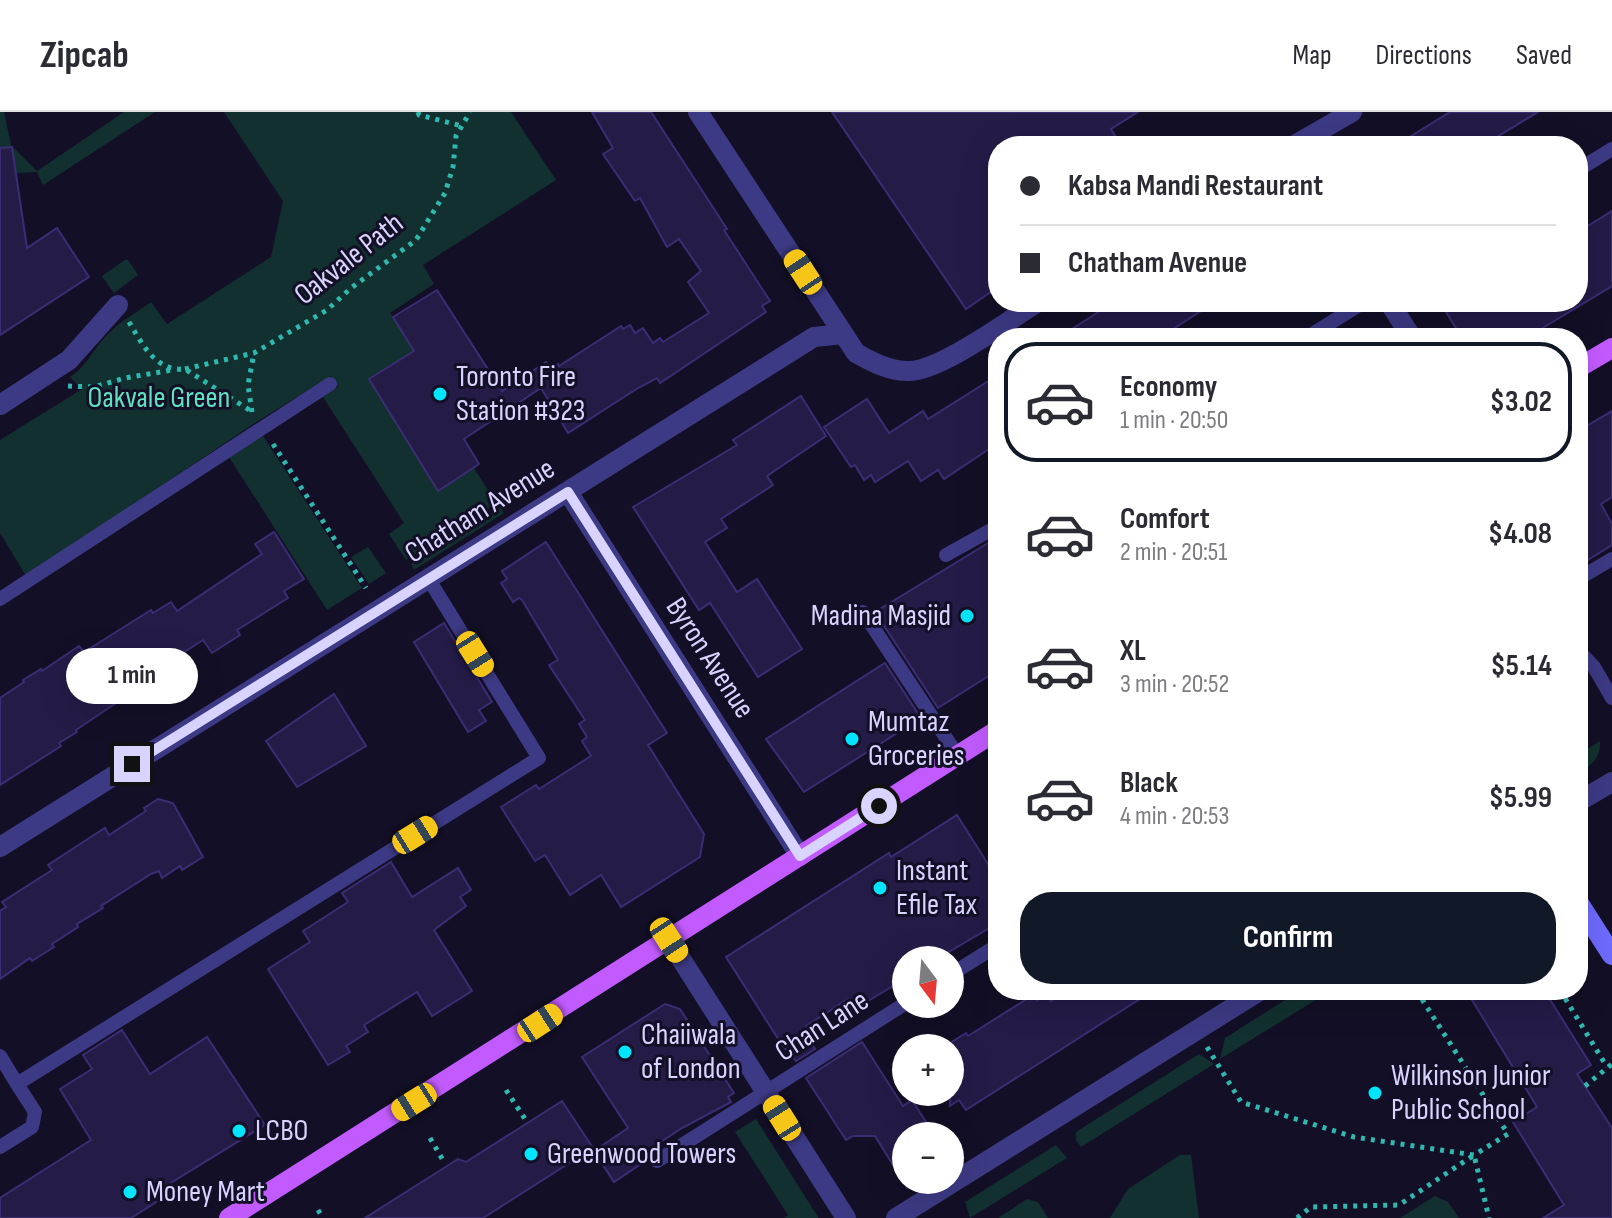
<!DOCTYPE html>
<meta charset="utf-8">
<style>
:root{--surface:#fff;--page:#f2f2f3;--text:#2b2b33;--muted:#7c7c81;--line:#e1e1e2;--accent:#111827}
body{margin:0;font-family:"Sofia Sans Condensed",sans-serif;background:var(--page);color:var(--text);height:100vh;display:flex;flex-direction:column;font-size:30px;white-space:nowrap}
*{box-sizing:border-box;margin:0}
p{font-size:26px;color:var(--muted)}
.icon{flex:none;width:44px;height:44px;fill:none;stroke:currentColor;stroke-width:2;stroke-linecap:round;stroke-linejoin:round}
.map{position:relative;flex:1;overflow:hidden}
.sheet{position:absolute;left:988px;top:216px;width:600px;height:672px;display:flex;flex-direction:column;background:var(--surface);border-radius:32px;box-shadow:0 8px 32px #0002}
.sheet>*{flex:none}
.hud{position:absolute;left:988px;top:24px;width:600px;height:176px;border-radius:32px;box-shadow:0 8px 32px #0002;display:grid;align-content:center;height:176px;padding:0 32px;background:var(--surface)}
.needle{width:52px;rotate:164deg}
.fabs{position:absolute;left:892px;top:834px;display:grid;gap:16px}
.fabs a{display:grid;place-items:center;width:72px;height:72px;border-radius:50%;background:var(--surface);box-shadow:0 8px 32px #0002;font-size:40px}
.end{position:absolute;width:36px;height:36px;margin:-18px;border:10px solid #d9d4ff;background:#111;box-shadow:0 0 0 4px #111}
.from{border-radius:50%}
.bubble{position:absolute;height:56px;border-radius:28px;background:var(--surface);box-shadow:0 8px 32px #0002;font-size:26px;font-weight:700;line-height:56px;text-align:center}
.car{position:absolute;width:24px;height:48px;margin:-24px -12px;border-radius:10px;box-shadow:0 0 6px 2px #0007;background:linear-gradient(#f5c518 24%,#345 0 40%,#f5c518 0 76%,#345 0 86%,#f5c518 0)}
.hud b{display:flex;align-items:center;gap:28px;height:76px;font-size:30px}
.hud b+b{border-top:2px solid var(--line)}
.hud i{width:20px;height:20px;background:var(--text)}
ul{padding:14px 0 0;list-style:none}
li{display:flex;align-items:center;gap:24px;height:120px;margin:0 16px 12px;padding:0 16px;border:4px solid transparent;border-radius:32px}
li div{flex:1}
li b{display:block;font-size:30px}
li em{font-style:normal;font-weight:700}
li.on{border-color:var(--accent)}
li>.icon{width:72px;height:72px;stroke-width:1.5}
.button{display:flex;gap:16px;margin-top:auto;padding:16px 32px}
.button a{flex:1;height:92px;border-radius:32px;background:var(--accent);color:#fff;font-size:32px;font-weight:700;line-height:92px;text-align:center}
header{display:flex;align-items:center;gap:48px;box-sizing:border-box;height:112px;padding:0 40px;background:var(--surface);border-bottom:2px solid var(--line)}
header strong{font-size:38px}
nav{display:flex;gap:44px;margin-inline-start:auto;font-size:28px}
.map>svg:first-child{display:block}
.green{fill:#12302f}
.building{fill:#241b47;stroke:#3b2d73;stroke-width:2}
.lines{fill:none;stroke-linecap:round;stroke-linejoin:round}
.path{stroke:#2fb8b0;stroke-width:5;stroke-dasharray:4 6;stroke-linecap:butt}
.lane{stroke:#3d3a85;stroke-width:14}
.street{stroke:#3d3a85;stroke-width:20}
.secondary{stroke:#6f6bff;stroke-width:20}
.primary{stroke:#c25bff;stroke-width:20}
.route{stroke:#d9d4ff;stroke-width:10}
.poi-dot{fill:#00e5ff;stroke:#130f26;stroke-width:3}
.labels{text-anchor:middle;dominant-baseline:central;stroke-width:6;stroke-linejoin:round;paint-order:stroke}
.street-label{font-size:30px;fill:#d9d4ff;stroke:#130f26}
.poi-label{font-size:30px;fill:#d9d4ff;stroke:#130f26;text-anchor:start}
.park-label{font-size:30px;fill:#5fe0c0;stroke:#130f26}
</style>
<header>
<strong>Zipcab</strong>
<nav><a>Map</a><a>Directions</a><a>Saved</a></nav>
</header>
<div class="map">
<svg width="1612" height="1106" viewBox="0 0 1612 1106">
<rect width="100%" height="100%" fill="#130f26"/>
<g class="green">
<polygon points="0,0 4,0 11,33 37,59 124,0 155,0 43,73 37,60 0,62"/>
<path d="M224,0H511L556,68L423,153L434,172L390,201L414,239L370,268L437,378L474,356L496,391L406,448L389,422L404,411L323,285L338,275L331,264L261,307L26,464L0,421V328L82,277L70,265C88,253 94,235 109,221C121,209 137,200 151,190L167,212L271,145L283,89Z"/>
<polygon points="125,148 128,148 138,163 114,181 102,164"/>
<polygon points="263,324 362,476 327,498 229,345"/>
<polygon points="500,395 504,401 414,458 411,452"/>
<polygon points="368,435 386,461 369,472 351,445"/>
<path d="M1600,629C1601,645 1592,654 1578,661V636L1582,640Z"/>
<polygon points="1301,878 1332,878 1220,947 1225,926"/>
<polygon points="1199,942 1214,952 1081,1035 1076,1028 1076,1020"/>
<polygon points="756,1007 818,1105 818,1106 784,1106 788,1103 735,1020"/>
<polygon points="1056,1033 1067,1046 970,1106 965,1090"/>
<polygon points="1180,1043 1191,1043 1199,1106 1110,1106 1128,1077"/>
<polygon points="1435,1084 1448,1090 1459,1106 1400,1106"/>
<polygon points="1027,1087 1038,1090 1048,1106 998,1106"/>
</g>
<g class="building">
<polygon points="592,0 651,0 727,117 724,118 770,189 762,194 766,200 660,271 657,266 638,276 568,321 541,276 464,327 479,352 438,379 369,267 414,239 393,205 437,178 502,279 546,250 551,257 558,252 559,254 621,214 623,217 630,213 635,221 643,216 653,231 660,226 663,230 709,201 688,170 701,159 679,127 667,135 640,86 635,89 603,42 613,36"/>
<polygon points="832,0 1138,0 1111,17 1121,34 998,34 998,175 966,197"/>
<polygon points="1450,0 1538,0 1482,34 1395,34"/>
<polygon points="12,35 27,136 57,116 89,165 0,223 0,36"/>
<polygon points="1612,99 1612,174 1526,226 1462,226 1440,190 1578,190 1578,120"/>
<polygon points="1114,190 1215,190 1159,226 1058,226"/>
<polygon points="998,263 998,331 944,367 938,358 921,369 908,349 875,370 871,363 864,368 855,353 851,355 824,315 867,287 889,321 923,299 928,307"/>
<polygon points="801,284 826,324 767,364 773,373 721,407 727,416 705,430 737,480 757,467 802,537 758,565 710,491 699,498 633,395 737,333 733,328"/>
<polygon points="1612,299 1612,385 1601,392 1612,412 1612,433 1586,449 1578,435 1578,319"/>
<polygon points="274,420 304,467 284,479 288,486 237,518 240,523 212,541 203,528 113,586 116,591 76,618 77,620 59,631 61,634 0,673 0,586 24,570 23,568 41,557 42,559 79,534 84,540 151,498 153,501 171,490 177,499 262,442 255,432"/>
<polygon points="998,425 998,558 938,596 875,500"/>
<polygon points="546,430 667,621 648,633 704,722 700,745 621,795 601,763 570,783 545,743 535,749 501,695 536,673 539,677 591,644 582,629 587,625 579,612 585,608 549,553 558,548 522,488 519,486 513,490 501,471 507,467 502,459"/>
<polygon points="444,511 492,590 479,598 486,609 468,620 414,530"/>
<polygon points="885,551 921,606 804,680 766,627"/>
<polygon points="334,582 366,634 297,675 266,629"/>
<polygon points="158,687 173,691 203,745 182,758 180,754 162,766 159,759 151,762 101,794 103,796 77,812 78,815 52,832 54,835 32,849 30,846 0,867 0,799 6,795 2,790 52,758 48,753 80,732 105,716 109,723 146,699 144,696"/>
<polygon points="957,703 998,768 998,811 935,848 906,848 906,866 855,897 848,887 806,914 808,917 804,920 815,937 796,949 782,933 726,845 889,741 891,745"/>
<polygon points="391,750 412,785 458,756 471,778 460,785 466,794 434,818 472,879 432,904 417,880 364,913 368,920 346,934 350,940 328,953 268,857 310,830 303,819 348,790 342,781"/>
<polygon points="1068,878 1154,878 966,998 959,988 950,994 950,931 966,921 968,924 1033,883 1037,888 1047,882 1051,889"/>
<polygon points="1466,878 1544,878 1591,953 1577,962 1612,1016 1612,1106 1543,1106 1564,1093 1513,1010 1537,995"/>
<polygon points="665,892 680,897 734,981 728,985 731,990 682,1016 644,1041 647,1048 614,1070 594,1039 628,1016 582,945"/>
<polygon points="122,918 150,962 207,925 265,1013 156,1080 161,1087 131,1106 0,1106 0,1086 91,1028 60,977 92,957 83,943"/>
<polygon points="862,930 903,994 912,988 935,1024 906,1024 906,1074 875,1024 853,1024 846,1028 806,966"/>
<polygon points="562,989 593,1036 483,1106 365,1106 458,1047 466,1050"/>
</g>
<g class="lines">
<g class="path">
<polyline points="418,0 419,3 462,14"/>
<path d="M129,210C142,232 156,260 185,257L251,299"/>
<polyline points="185,257 254,241 327,198 351,176 416,128 445,81 453,55 456,24 470,0"/>
<polyline points="68,274 94,275 125,266 172,258"/>
<polyline points="252,300 248,273 254,241"/>
<polyline points="273,332 366,476"/>
<polyline points="1560,878 1607,955"/>
<polyline points="1207,935 1241,990 1354,1025 1474,1043 1508,1022 1416,878"/>
<polyline points="1585,974 1612,952"/>
<polyline points="506,978 525,1007"/>
<polyline points="430,1026 444,1050"/>
<polyline points="318,1098 323,1106"/>
<polyline points="1297,1106 1311,1095 1399,1093 1474,1043 1489,1106"/>
</g>
<g class="lane">
<polyline points="1578,58 1612,37"/>
<polyline points="1306,226 1364,190"/>
<polyline points="946,443 998,414"/>
<polyline points="1578,467 1612,447"/>
<polyline points="0,487 330,272"/>
<polyline points="863,500 958,644"/>
<polyline points="1578,538 1594,555 1612,586"/>
<polyline points="950,863 998,833"/>
<polyline points="0,944 17,972 539,646 428,466"/>
<polyline points="0,1035 32,1015 35,1000 17,972"/>
<polyline points="657,1049 906,891"/>
</g>
<g class="street">
<path d="M698,0L856,241C872,250 889,259 908,259C939,260 1009,208 1038,190"/>
<polyline points="1293,34 1352,0"/>
<polyline points="1389,190 1412,226"/>
<polyline points="0,293 69,248 118,193"/>
<polyline points="568,380 800,744"/>
<polyline points="1578,690 1612,670"/>
<polyline points="0,735 814,225 843,222"/>
<polyline points="669,828 846,1106"/>
<polyline points="896,1106 1261,878"/>
</g>
<polyline class="secondary" points="1578,790 1612,843"/>
<g class="primary">
<polyline points="1578,256 1612,236"/>
<polyline points="229,1106 998,618"/>
</g>
</g>
<g class="lines">
<polyline class="route" points="132,652 568,380 800,744 879,694"/>
</g>
<g class="poi-dot">
<circle cx="440" cy="282" r="8"/>
<circle cx="967" cy="504" r="8"/>
<circle cx="852" cy="627" r="8"/>
<circle cx="880" cy="776" r="8"/>
<circle cx="625" cy="940" r="8"/>
<circle cx="1375" cy="981" r="8"/>
<circle cx="239" cy="1019" r="8"/>
<circle cx="531" cy="1042" r="8"/>
<circle cx="130" cy="1080" r="8"/>
</g>
<g class="labels">
<g class="street-label">
<text transform="translate(349 147) rotate(-38)">Oakvale Path</text>
<text transform="translate(480 399) rotate(-32)">Chatham Avenue</text>
<text transform="translate(710 546) rotate(57)">Byron Avenue</text>
<text transform="translate(822 914) rotate(-33)">Chan Lane</text>
</g>
<g class="poi-label">
<text x="456" y="265">Toronto Fire<tspan x="456" dy="34">Station #323</tspan></text>
<text x="951" y="504" text-anchor="end">Madina Masjid</text>
<text x="868" y="610">Mumtaz<tspan x="868" dy="34">Groceries</tspan></text>
<text x="896" y="759">Instant<tspan x="896" dy="34">Efile Tax</tspan></text>
<text x="641" y="923">Chaiiwala<tspan x="641" dy="34">of London</tspan></text>
<text x="1391" y="964">Wilkinson Junior<tspan x="1391" dy="34">Public School</tspan></text>
<text x="255" y="1019">LCBO</text>
<text x="547" y="1042">Greenwood Towers</text>
<text x="146" y="1080">Money Mart</text>
</g>
<g class="park-label">
<text x="159" y="286">Oakvale Green</text>
</g>
</g>
</svg>
<div class="fabs">
<a><svg class="needle" viewBox="-14 -14 28 28"><path d="M0-13l5 13h-10z" fill="#e53935"/><path d="M0 13l5-13h-10z" fill="#7c7c81"/></svg></a>
<a>+</a>
<a>−</a>
</div>
<i class="end from" style="left:879px;top:694px"></i>
<i class="end" style="left:132px;top:652px"></i>
<div class="bubble" style="left:66px;top:536px;width:132px">1 min</div>
<i class="car" style="left:803px;top:160px;rotate:327deg"></i>
<i class="car" style="left:475px;top:542px;rotate:148deg"></i>
<i class="car" style="left:415px;top:723px;rotate:58deg"></i>
<i class="car" style="left:669px;top:828px;rotate:147deg"></i>
<i class="car" style="left:540px;top:911px;rotate:57deg"></i>
<i class="car" style="left:414px;top:990px;rotate:238deg"></i>
<i class="car" style="left:782px;top:1006px;rotate:328deg"></i>
<div class="hud">
<b><i class="from"></i>Kabsa Mandi Restaurant</b>
<b><i></i>Chatham Avenue</b>
</div>
<section class="sheet">
<ul>
<li class="on"><svg class="icon" aria-label="car" viewBox="0 0 24 24"><path d="M5 17H2v-5l4-1 3-4h7l3 4 3 1v5h-3M9 17h6M6 11h13"/><circle cx="7" cy="17" r="2"/><circle cx="17" cy="17" r="2"/></svg><div><b>Economy</b><p>1 min · 20:50</p></div><em>$3.02</em></li>
<li><svg class="icon" aria-label="car" viewBox="0 0 24 24"><path d="M5 17H2v-5l4-1 3-4h7l3 4 3 1v5h-3M9 17h6M6 11h13"/><circle cx="7" cy="17" r="2"/><circle cx="17" cy="17" r="2"/></svg><div><b>Comfort</b><p>2 min · 20:51</p></div><em>$4.08</em></li>
<li><svg class="icon" aria-label="car" viewBox="0 0 24 24"><path d="M5 17H2v-5l4-1 3-4h7l3 4 3 1v5h-3M9 17h6M6 11h13"/><circle cx="7" cy="17" r="2"/><circle cx="17" cy="17" r="2"/></svg><div><b>XL</b><p>3 min · 20:52</p></div><em>$5.14</em></li>
<li><svg class="icon" aria-label="car" viewBox="0 0 24 24"><path d="M5 17H2v-5l4-1 3-4h7l3 4 3 1v5h-3M9 17h6M6 11h13"/><circle cx="7" cy="17" r="2"/><circle cx="17" cy="17" r="2"/></svg><div><b>Black</b><p>4 min · 20:53</p></div><em>$5.99</em></li>
</ul>
<div class="button"><a>Confirm</a></div>
</section>
</div>
